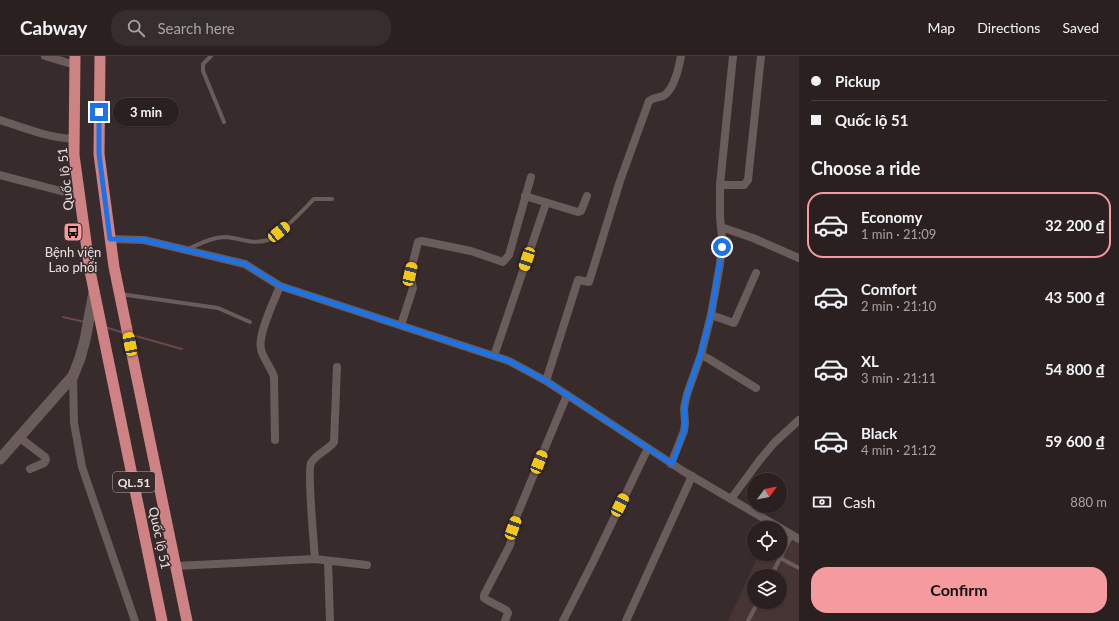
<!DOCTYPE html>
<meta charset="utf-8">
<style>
:root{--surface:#2a2020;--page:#362d2d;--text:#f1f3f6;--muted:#a5a3a5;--line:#463e3e;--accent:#f59b9d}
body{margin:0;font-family:Lato,sans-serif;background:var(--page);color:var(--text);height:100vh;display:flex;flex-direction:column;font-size:15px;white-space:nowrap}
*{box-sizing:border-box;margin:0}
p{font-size:13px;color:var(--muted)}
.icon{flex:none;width:22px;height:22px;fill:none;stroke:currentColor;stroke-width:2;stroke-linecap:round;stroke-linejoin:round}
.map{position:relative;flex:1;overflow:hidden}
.panel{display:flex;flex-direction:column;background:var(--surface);width:320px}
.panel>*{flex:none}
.guide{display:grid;align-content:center;height:88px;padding:0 12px;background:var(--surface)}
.needle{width:26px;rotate:58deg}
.tools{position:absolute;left:747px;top:417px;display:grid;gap:8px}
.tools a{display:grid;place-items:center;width:40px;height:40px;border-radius:50%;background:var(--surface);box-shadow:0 1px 3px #0004,0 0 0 1px var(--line);font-size:20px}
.end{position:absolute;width:18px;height:18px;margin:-9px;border:5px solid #1a73e8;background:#fff;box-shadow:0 0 0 2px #fff}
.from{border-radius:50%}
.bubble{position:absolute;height:28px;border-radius:14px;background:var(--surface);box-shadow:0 1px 3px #0004,0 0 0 1px var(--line);font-size:13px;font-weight:700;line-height:28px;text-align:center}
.car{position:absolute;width:12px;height:24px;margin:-12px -6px;border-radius:5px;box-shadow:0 0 3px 1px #0007;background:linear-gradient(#f5c518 24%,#345 0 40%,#f5c518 0 76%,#345 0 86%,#f5c518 0)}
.guide b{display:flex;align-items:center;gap:14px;height:38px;font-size:15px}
.guide b+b{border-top:1px solid var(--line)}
.guide i{width:10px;height:10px;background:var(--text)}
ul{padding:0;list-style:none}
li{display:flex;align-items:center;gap:12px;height:66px;margin:0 8px 6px;padding:0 4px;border:2px solid transparent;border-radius:16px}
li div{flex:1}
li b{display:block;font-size:15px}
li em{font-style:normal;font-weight:700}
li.selected{border-color:var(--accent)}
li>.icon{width:36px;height:36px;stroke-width:1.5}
h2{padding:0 12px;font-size:18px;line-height:48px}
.pay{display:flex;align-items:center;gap:10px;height:44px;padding:0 12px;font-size:15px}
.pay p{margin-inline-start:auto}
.primary-button{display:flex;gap:8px;margin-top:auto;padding:8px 12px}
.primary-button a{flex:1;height:46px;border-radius:16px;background:var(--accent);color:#111;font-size:16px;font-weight:700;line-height:46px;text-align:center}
header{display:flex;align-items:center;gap:24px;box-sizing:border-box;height:56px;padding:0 20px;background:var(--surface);border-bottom:1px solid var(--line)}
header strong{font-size:19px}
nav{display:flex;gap:22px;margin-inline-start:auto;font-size:14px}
.search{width:280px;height:36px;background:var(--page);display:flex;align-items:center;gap:10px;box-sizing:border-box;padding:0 14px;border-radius:16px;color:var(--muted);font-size:15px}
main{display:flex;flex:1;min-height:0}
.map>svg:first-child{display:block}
.built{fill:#473434;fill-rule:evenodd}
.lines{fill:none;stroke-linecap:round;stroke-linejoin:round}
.stream{stroke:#6b464b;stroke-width:2}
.service{stroke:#6b5c5c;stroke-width:4}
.minor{stroke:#6b5c5c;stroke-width:8}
.tertiary{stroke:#6b5c5c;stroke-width:11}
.trunk{stroke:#ce8284;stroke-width:11}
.route{stroke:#1a73e8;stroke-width:5}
.labels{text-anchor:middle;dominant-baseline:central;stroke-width:3;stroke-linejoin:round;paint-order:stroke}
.shield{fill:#382b2b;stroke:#b5abab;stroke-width:1}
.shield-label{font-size:12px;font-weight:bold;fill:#ebe2e2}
.street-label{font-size:13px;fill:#ebe2e2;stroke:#382b2b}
.poi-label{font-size:13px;fill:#ebe2e2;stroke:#382b2b}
</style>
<header>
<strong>Cabway</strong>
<div class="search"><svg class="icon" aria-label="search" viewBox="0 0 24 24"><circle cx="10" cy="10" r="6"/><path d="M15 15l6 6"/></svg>Search here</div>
<nav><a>Map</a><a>Directions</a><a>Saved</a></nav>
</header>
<main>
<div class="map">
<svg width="799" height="565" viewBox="0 0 799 565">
<rect width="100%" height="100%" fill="#382b2b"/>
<path class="built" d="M780,475L799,486V565H728L759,498H780ZM754,520H780V546H754Z"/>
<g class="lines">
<g class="stream">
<polyline points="63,261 85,266"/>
<polyline points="105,271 124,277"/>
<polyline points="132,279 182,293"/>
</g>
<g class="service">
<polyline points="211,0 203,8 203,15 224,66"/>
<path d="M188,193C200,188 212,181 225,181C241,182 251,189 268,184C278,181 305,152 314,143H332"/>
<polyline points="120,238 218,252 250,266"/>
<polyline points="780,502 799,512"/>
<polyline points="771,520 792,479"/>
<polyline points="748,565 758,546"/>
</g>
<g class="minor">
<polyline points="45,0 75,9"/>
<path d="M0,64C24,72 49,82 74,83"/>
<polyline points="0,119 80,140"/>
<polyline points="720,129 744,129 748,124 761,0"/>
<polyline points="525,140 578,156 581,155 587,140"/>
<polyline points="721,171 753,182 799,202"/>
<polyline points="110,183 144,184 245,208 280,230 509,305 546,325 683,415 799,483"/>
<polyline points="711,259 734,267 756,217"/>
<polyline points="401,269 413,232 410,218 418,186 422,185 471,195 503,206 509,199 531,121"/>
<polyline points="701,299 709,303 756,332"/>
<polyline points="494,300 546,147"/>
<polyline points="73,320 74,367 82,411 135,565"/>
<path d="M546,325L578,224L589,226L620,125L649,45C654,41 658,42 663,40C674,34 679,11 681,0"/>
<polyline points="20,382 45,401 46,404 44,407 30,413"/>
<path d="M275,384L274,321C271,311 263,303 261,293C257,279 275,243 280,230"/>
<polyline points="671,408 684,375 685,367 684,352 687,338 701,299 711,259 720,208 722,181 720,161 720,129 733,0"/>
<polyline points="731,443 759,405 774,387 799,364"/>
<path d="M315,503C314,488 307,415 311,407C316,398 328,394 334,386L337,311"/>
<polyline points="328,505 330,565"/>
<polyline points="176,510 315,503 367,509"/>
<polyline points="505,565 508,557 506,554 487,544 484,542 484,539 510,489 512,480 513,472 517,459 567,339"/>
<polyline points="563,565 593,506 648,392"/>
<polyline points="626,565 692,420"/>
</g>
<polyline class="tertiary" points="0,403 73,320 80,302 85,284 94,236"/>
<g class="trunk">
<polyline points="75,0 74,99 90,215 162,565"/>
<polyline points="100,0 99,98 114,211 187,565"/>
</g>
</g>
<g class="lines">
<polyline class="route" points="99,56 99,98 110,183 144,184 245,208 280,230 509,305 546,325 672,408 684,375 685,366 684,352 687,338 700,299 711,259 722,191"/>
</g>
<defs>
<symbol id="bus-square" viewBox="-11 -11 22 22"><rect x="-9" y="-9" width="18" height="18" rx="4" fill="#f59b9d" stroke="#382b2b"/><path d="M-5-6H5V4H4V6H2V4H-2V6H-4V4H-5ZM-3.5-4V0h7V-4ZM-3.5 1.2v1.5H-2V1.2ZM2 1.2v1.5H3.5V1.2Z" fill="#111"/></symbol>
</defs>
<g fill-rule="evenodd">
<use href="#bus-square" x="62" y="165" width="22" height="22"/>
</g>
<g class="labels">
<rect class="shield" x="113" y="416" width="42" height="20" rx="3"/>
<g class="shield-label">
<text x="134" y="426">QL.51</text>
</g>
<g class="street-label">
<text transform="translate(65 123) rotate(-96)">Quốc lộ 51</text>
<text transform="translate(160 482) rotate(78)">Quốc lộ 51</text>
</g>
<g class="poi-label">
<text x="73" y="196">Bệnh viện<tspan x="73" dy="15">Lao phổi</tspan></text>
</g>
</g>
</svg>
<div class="tools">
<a><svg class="needle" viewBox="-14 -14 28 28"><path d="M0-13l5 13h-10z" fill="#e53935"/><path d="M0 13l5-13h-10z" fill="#a5a3a5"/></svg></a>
<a><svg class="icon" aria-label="locate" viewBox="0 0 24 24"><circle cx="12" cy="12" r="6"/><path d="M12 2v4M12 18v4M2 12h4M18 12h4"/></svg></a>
<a><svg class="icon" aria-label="layers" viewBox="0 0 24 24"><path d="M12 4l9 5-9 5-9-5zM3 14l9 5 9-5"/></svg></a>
</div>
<i class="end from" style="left:722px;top:191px"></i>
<i class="end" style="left:99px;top:56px"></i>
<div class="bubble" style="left:113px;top:42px;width:66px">3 min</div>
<i class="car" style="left:279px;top:176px;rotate:51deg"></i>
<i class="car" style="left:527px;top:203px;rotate:199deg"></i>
<i class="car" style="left:410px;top:218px;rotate:13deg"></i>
<i class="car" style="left:130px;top:288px;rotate:349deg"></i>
<i class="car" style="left:539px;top:406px;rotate:22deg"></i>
<i class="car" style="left:620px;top:449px;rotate:26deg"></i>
<i class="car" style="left:513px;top:472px;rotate:20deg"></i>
</div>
<section class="panel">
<div class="guide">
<b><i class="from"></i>Pickup</b>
<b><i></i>Quốc lộ 51</b>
</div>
<h2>Choose a ride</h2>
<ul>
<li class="selected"><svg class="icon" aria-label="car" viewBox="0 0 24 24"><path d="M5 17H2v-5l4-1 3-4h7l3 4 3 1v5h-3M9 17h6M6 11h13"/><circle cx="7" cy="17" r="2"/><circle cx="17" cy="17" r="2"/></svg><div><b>Economy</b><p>1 min · 21:09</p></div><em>32 200 ₫</em></li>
<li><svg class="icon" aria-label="car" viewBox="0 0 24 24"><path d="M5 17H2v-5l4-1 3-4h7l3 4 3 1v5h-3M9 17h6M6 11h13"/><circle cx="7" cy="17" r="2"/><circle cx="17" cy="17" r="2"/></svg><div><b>Comfort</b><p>2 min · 21:10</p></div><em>43 500 ₫</em></li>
<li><svg class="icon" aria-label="car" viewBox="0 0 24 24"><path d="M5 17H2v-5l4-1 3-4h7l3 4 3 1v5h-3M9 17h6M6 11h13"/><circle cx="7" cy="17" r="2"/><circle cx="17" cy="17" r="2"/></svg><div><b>XL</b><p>3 min · 21:11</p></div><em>54 800 ₫</em></li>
<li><svg class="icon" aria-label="car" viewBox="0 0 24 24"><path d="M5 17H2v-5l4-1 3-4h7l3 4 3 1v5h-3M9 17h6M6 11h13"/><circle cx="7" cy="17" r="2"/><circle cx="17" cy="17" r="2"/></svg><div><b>Black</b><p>4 min · 21:12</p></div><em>59 600 ₫</em></li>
</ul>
<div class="pay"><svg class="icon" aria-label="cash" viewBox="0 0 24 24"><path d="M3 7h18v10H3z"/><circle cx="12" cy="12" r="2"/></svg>Cash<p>880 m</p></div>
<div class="primary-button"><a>Confirm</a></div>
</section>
</main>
